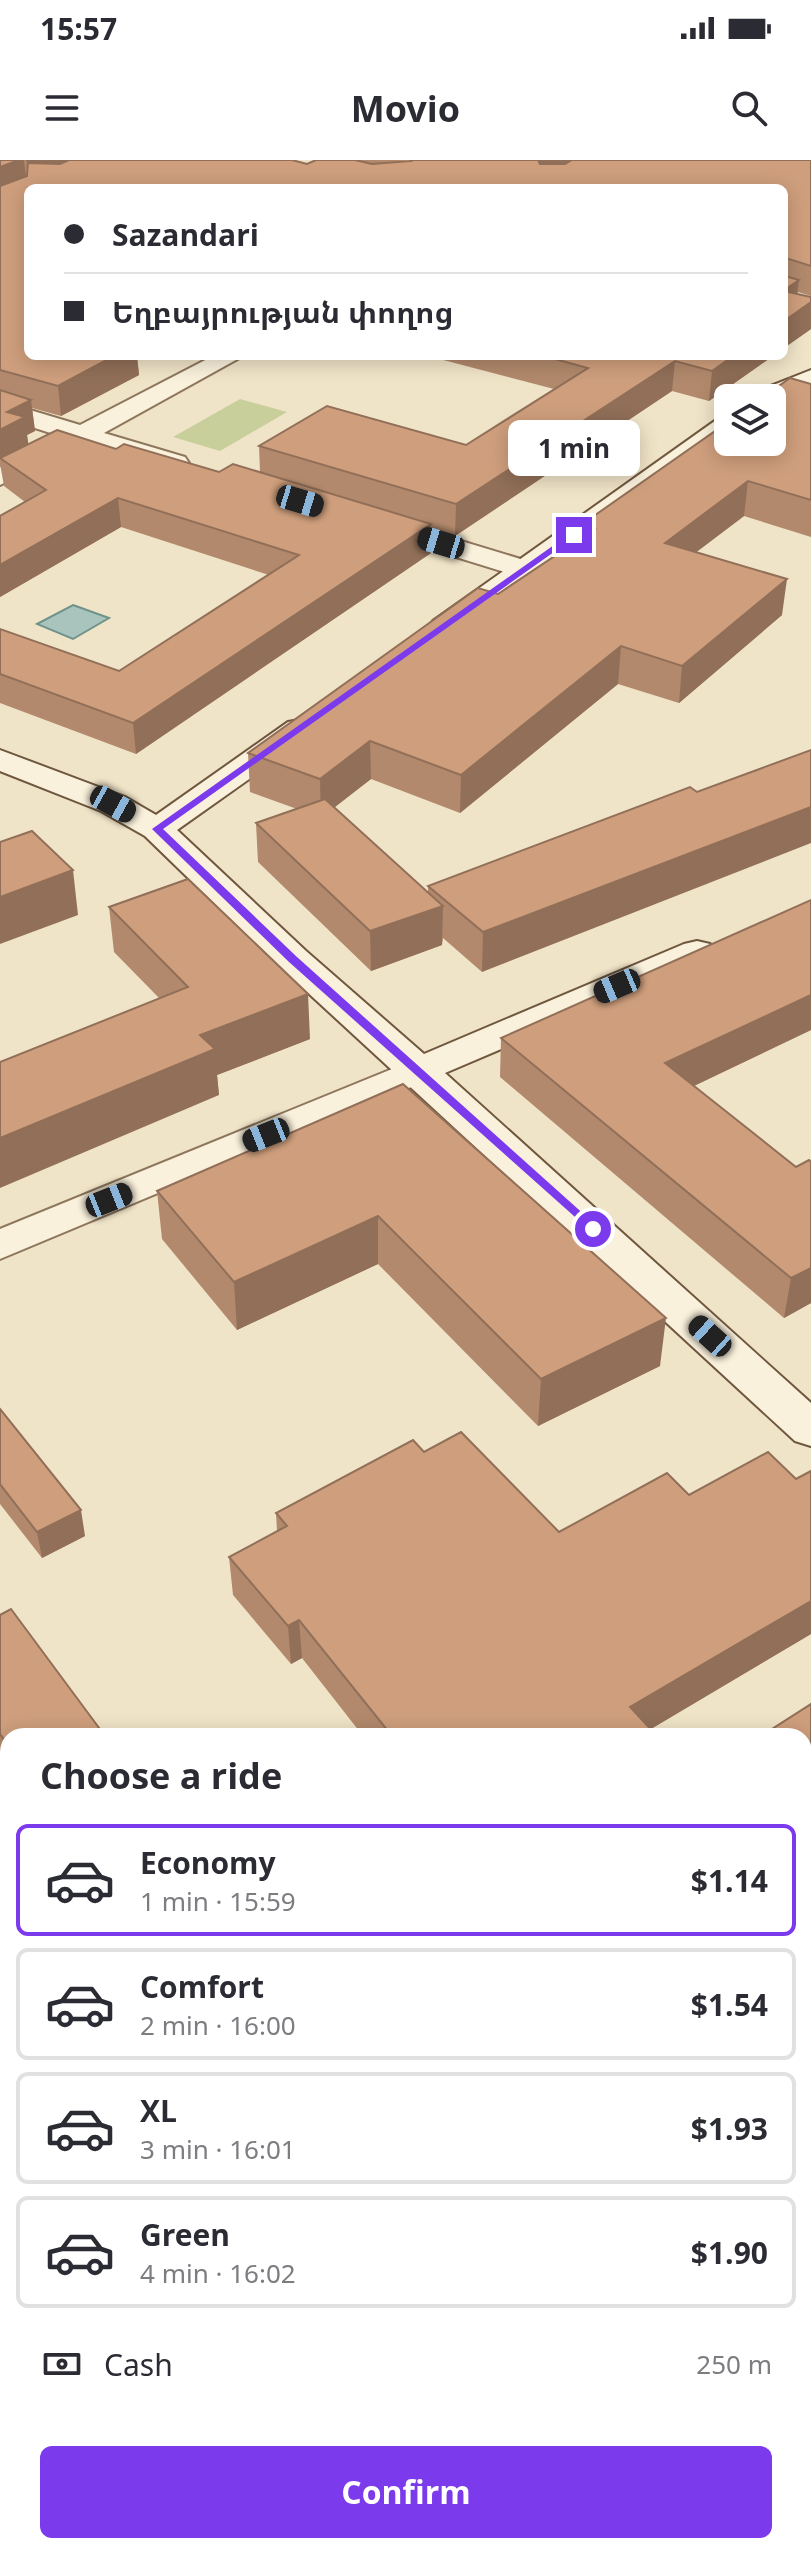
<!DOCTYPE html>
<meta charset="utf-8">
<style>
:root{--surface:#fff;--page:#f7f7f7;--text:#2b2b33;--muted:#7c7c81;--line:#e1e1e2;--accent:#7c3aed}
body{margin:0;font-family:Georgia,"Noto Sans Armenian",serif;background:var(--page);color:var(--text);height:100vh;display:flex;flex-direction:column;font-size:30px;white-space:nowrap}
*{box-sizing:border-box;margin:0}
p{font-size:26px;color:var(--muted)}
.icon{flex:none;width:44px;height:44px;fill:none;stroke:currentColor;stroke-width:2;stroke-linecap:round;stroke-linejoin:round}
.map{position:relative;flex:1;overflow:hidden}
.side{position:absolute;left:0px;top:1568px;width:812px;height:826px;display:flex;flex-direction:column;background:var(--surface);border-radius:24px 24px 0 0;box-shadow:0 4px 20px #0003}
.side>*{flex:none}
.guide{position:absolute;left:24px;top:24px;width:764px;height:176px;border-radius:12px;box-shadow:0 4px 20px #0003;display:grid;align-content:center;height:176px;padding:0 40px;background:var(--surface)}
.tools{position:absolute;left:714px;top:224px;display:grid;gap:16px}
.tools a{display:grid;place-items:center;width:72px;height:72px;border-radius:12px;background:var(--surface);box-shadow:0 4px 20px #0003;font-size:40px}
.end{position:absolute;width:36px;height:36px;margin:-18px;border:10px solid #7c3aed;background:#fff;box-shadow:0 0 0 4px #fff}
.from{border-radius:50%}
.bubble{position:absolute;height:56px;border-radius:12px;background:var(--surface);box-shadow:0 4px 20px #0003;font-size:26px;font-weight:700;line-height:56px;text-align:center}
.car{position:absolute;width:24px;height:48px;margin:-24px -12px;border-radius:10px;box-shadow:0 0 6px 2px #0007;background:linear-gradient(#222 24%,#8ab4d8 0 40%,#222 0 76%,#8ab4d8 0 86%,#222 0)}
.guide b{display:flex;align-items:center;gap:28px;height:76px;font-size:30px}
.guide b+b{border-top:2px solid var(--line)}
.guide i{width:20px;height:20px;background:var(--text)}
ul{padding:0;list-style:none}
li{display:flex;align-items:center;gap:24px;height:112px;margin:0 16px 12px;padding:0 24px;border:4px solid var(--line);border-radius:12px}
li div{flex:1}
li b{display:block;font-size:30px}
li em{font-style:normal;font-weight:700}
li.on{border-color:var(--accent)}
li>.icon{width:72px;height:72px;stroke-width:1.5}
h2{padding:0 40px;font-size:36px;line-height:96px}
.pay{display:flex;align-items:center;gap:20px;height:88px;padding:0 40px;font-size:30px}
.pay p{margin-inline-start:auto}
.button{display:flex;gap:16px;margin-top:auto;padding:16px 40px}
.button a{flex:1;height:92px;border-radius:12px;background:var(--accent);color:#fff;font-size:32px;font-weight:700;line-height:92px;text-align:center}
.status{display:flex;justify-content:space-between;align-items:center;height:56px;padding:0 40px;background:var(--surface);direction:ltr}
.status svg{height:22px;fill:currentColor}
header{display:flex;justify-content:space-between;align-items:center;height:104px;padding:0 40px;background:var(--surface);font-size:36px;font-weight:700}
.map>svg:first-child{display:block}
.green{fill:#c9cf9b}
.water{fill:#a9c4bc;stroke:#6f938a;stroke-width:2}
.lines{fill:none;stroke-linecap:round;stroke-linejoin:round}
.street-casing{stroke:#8d765c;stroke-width:4}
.secondary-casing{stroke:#6f573f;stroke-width:4}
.street{fill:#faf1dc;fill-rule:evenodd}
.secondary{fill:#faf1dc;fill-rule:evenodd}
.wall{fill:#b2896c}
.shaded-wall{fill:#916f58}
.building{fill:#cf9f7d;stroke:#916f58;stroke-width:2}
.route{fill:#7c3aed}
</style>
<div class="status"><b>15:57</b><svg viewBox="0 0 49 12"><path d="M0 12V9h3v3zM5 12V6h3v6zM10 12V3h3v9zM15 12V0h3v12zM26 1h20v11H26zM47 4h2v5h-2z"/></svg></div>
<header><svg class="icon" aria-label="menu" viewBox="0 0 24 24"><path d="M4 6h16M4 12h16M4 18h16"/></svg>Movio<svg class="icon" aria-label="search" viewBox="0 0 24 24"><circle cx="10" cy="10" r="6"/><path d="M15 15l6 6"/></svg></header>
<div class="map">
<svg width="811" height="2393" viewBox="0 0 811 2393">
<rect width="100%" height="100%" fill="#f0e4c8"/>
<polygon class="green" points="240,239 287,252 220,291 173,277"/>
<polygon class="water" points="73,445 109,458 73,479 37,464"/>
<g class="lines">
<defs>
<g id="street">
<polygon points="213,196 243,196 104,273 185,297 189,303 185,309 167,309 84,283 0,325 0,307 60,276 0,257 0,241 80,265"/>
<polygon points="372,354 537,404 541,410 537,416 527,419 362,368 358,362 362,356"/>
<polygon points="419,898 433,902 438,910 433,918 0,1099 0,1069"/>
</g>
<g id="secondary">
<polygon points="811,210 811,226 772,243 772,238 750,238 753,233"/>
<polygon points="728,255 728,275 453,473 433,473 428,467 433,461 719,258"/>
<polygon points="299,560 310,562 315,569 310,576 177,670 306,791 424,894 684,784 697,781 710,784 715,792 710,800 445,913 811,1243 811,1286 795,1281 280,807 145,676 101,651 0,611 0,590 125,637 156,655 288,562"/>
</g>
</defs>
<use href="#street" class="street-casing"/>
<use href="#secondary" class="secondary-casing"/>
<use href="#street" class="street"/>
<use href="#secondary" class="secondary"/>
</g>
<g class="wall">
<polygon points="0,0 292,0 307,4 316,0 811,0 811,136 798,132 797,134 811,169 784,188 784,28 28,28 28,196 137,196 139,215 61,256 32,248 35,271 27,275 28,284 116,289 219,312 260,312 259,286 466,285 554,229 428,196 773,196 709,241 672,231 455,376 431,369 431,393 136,594 0,543 0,469 119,511 269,415 121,367 0,437 0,356 25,342 4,326 0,304"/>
<polygon points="811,224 811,377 744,356 696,392 782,455 679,543 618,524 460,653 371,619 334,647 428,732 428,726 690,627 482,812 443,778 442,785 371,811 258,702 256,663 297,649 250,632 248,593 498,434 580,379 581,365"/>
<polygon points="811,740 811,870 694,926 811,1143 784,1158 500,917 501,878"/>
<polygon points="109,747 310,879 217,915 219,935 160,839 114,792"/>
<polygon points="403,924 660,1206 538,1266 378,1104 237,1170 162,1079 157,1031"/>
<polygon points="0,1249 85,1376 42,1398 0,1344"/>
<polygon points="424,1292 559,1372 811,1474 651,1569 657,1576 363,1576 302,1498 291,1504 233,1435 229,1397 277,1371 276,1353"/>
<polygon points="0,1455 8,1576 8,1610 0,1598"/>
<polygon points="811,1544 811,1750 804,1742 804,1576"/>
</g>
<g class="shaded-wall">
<polygon points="19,0 24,0 27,25 0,35 0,7"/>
<polygon points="29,0 89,0 33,25 29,3"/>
<polygon points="538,0 580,0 536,28"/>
<polygon points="799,120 795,149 784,130"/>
<polygon points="811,142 811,169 784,188 784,161"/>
<polygon points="108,196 137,196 139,215 61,256 58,226"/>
<polygon points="733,196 773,196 709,241 712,211"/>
<polygon points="675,201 672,231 455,376 456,344"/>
<polygon points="31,240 35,271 27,275 29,288 0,298 0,270 7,252"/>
<polygon points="748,321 744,356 661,419 665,383"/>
<polygon points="118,338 121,367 0,437 0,405"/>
<polygon points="431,364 431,393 136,594 133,563"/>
<polygon points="787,419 782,455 679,543 682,506"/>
<polygon points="621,486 618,524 460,653 461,615"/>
<polygon points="370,581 371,619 321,658 320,619"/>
<polygon points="811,647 811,683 482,812 483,772"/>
<polygon points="73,710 78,755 0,784 0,737"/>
<polygon points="443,746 442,785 371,811 370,771"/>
<polygon points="308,834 310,879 217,915 219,935 0,1028 0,978 200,875"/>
<polygon points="811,835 811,870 660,942 665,903"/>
<polygon points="378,1056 378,1104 237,1170 234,1122"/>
<polygon points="811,1108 811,1143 784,1158 791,1118"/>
<polygon points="666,1158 660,1206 538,1266 541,1219"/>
<polygon points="81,1350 85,1376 42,1398 37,1372"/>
<polygon points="811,1441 811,1474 639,1576 630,1547"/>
<polygon points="299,1460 302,1498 291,1504 288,1466"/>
</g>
<g class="building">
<polygon points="0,0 19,0 0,7"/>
<polygon points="26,0 29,0 29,3 60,4 69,0 292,0 307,4 316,0 355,0 372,4 411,1 410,0 538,0 540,4 565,4 572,0 811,0 811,106 786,98 785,116 799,120 784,130 784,28 28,28 28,196 114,196 58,226 0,210 0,26 27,16 28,1"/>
<polygon points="784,131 811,137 811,142 784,161"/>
<polygon points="544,196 733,196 712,211 675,201 456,344 259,286 327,246 466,285 588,208"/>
<polygon points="790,218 811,224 811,340 748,321 665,383 787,419 682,506 621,486 461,615 370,581 320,619 248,593 478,428 498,434 595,369 581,365 728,262 728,282 772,282 772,238 762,238"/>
<polygon points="0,230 31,240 7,252 25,257 0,270"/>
<polygon points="57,270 116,289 124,284 219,312 233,304 431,364 133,563 0,514 0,469 119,511 299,395 118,338 0,405 0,356 46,330 0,298"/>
<polygon points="811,590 811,647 483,772 428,726 690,627 697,632"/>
<polygon points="325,639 443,746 370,771 256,663"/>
<polygon points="32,671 73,710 0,737 0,682"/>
<polygon points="188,719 308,834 200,875 215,889 0,978 0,902 188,827 109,747"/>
<polygon points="811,740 811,835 665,903 796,1007 809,1000 811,1002 811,1108 791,1118 501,878"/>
<polygon points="403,924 666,1158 541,1219 378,1056 234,1122 157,1031"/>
<polygon points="0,1249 81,1350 37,1372 0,1324"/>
<polygon points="461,1272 559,1372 667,1313 689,1335 768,1292 796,1319 811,1311 811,1441 630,1547 657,1576 392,1576 299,1460 288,1466 229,1397 287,1366 276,1353 413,1280 424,1292"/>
<polygon points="11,1449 105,1576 8,1576 8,1585 0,1574 0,1455"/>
<polygon points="811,1544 811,1695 804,1687 804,1576 761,1576"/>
<polygon points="811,2222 811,2393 655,2393 661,2386 804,2386 804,2230"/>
<polygon points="0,2240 8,2254 8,2386 82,2386 86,2393 0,2393"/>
<polygon points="472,2386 634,2386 641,2393 466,2393"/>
</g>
<polygon class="route" points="571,373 578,375 163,669 297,797 597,1066 599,1069 593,1073 289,802 152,669"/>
</svg>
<div class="tools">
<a><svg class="icon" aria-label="layers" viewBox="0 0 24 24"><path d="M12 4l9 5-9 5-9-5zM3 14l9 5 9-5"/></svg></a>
</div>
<i class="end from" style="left:593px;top:1069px"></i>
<i class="end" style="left:574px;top:375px"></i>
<div class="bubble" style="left:508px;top:260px;width:132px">1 min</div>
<i class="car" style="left:300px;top:341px;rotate:107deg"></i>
<i class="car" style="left:441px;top:383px;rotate:287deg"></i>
<i class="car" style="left:113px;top:644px;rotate:119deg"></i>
<i class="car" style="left:617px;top:826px;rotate:247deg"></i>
<i class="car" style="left:266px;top:975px;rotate:248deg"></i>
<i class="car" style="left:109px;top:1040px;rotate:68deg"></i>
<i class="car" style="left:710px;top:1176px;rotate:312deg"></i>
<div class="guide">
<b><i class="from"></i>Sazandari</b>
<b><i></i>Եղբայրության փողոց</b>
</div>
<section class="side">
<h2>Choose a ride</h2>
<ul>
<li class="on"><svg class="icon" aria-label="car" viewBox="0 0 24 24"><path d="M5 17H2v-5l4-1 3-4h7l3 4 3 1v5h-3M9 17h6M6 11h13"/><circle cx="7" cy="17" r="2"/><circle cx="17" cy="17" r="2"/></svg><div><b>Economy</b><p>1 min · 15:59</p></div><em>$1.14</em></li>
<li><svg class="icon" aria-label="car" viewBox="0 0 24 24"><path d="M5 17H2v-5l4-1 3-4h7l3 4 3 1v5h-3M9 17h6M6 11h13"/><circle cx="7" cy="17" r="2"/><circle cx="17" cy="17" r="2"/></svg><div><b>Comfort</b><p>2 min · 16:00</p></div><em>$1.54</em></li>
<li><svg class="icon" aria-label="car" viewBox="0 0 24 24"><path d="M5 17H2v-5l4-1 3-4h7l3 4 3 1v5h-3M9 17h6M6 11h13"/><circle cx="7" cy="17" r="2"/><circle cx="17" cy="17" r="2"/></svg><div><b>XL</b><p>3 min · 16:01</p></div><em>$1.93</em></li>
<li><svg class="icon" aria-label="car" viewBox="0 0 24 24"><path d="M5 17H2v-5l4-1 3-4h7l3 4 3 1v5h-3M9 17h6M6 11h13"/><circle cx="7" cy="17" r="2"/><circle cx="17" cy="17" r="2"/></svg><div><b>Green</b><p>4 min · 16:02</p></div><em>$1.90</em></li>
</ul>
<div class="pay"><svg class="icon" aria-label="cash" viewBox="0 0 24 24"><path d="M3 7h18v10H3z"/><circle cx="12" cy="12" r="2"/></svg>Cash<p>250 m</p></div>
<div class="button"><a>Confirm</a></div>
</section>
</div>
